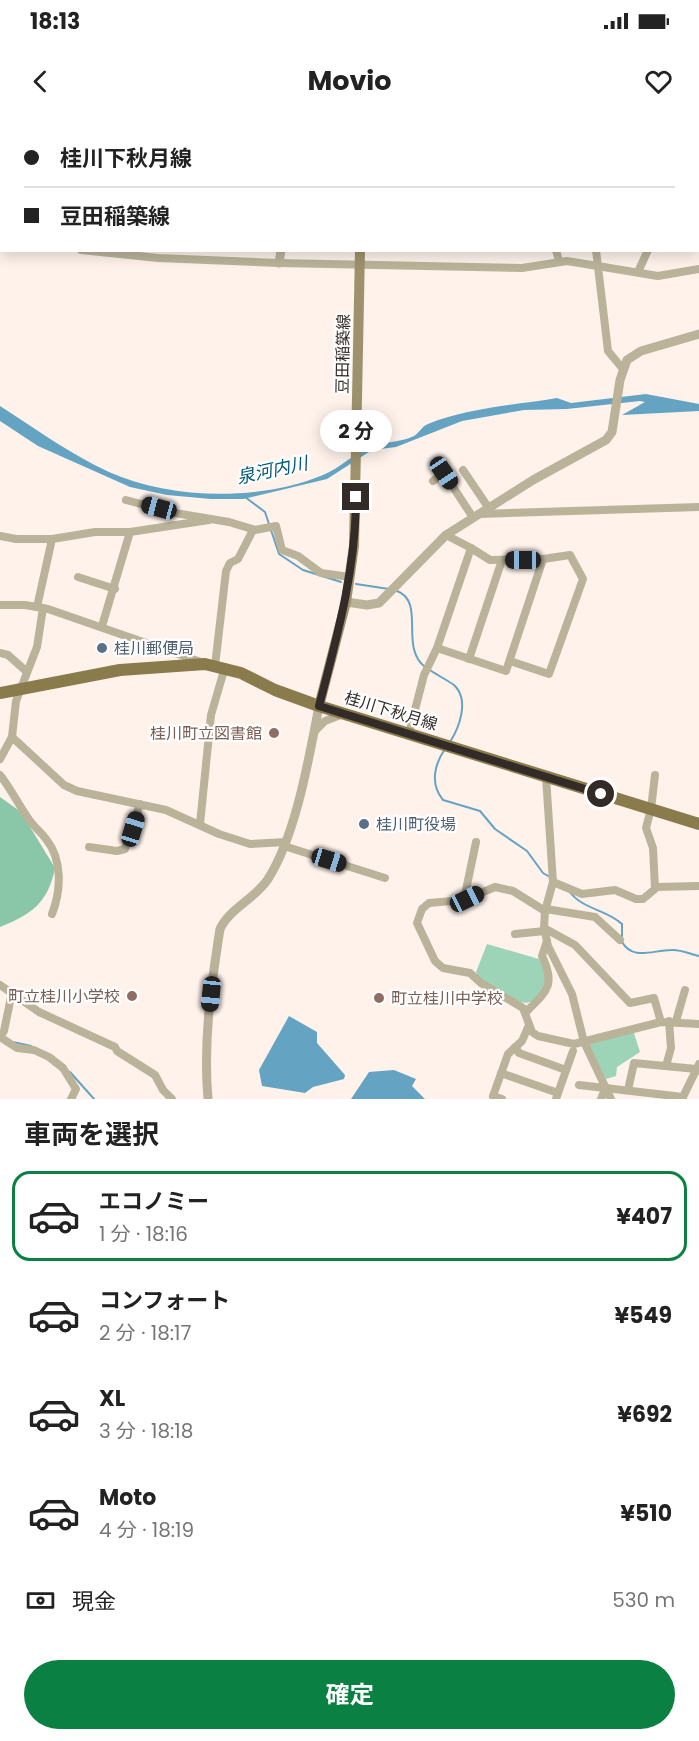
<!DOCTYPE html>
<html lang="ja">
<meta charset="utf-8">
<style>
:root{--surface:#fff;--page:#f6f6f6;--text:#222;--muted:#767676;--line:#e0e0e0;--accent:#0b8043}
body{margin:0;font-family:Poppins,"Noto Sans JP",sans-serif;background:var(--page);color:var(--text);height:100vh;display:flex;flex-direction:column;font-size:22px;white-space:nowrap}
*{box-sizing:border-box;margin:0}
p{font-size:20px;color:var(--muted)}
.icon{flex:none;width:33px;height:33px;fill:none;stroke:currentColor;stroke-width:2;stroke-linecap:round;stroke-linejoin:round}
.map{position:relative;height:979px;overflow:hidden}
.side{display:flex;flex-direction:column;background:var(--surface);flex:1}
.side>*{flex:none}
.top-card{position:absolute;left:0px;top:0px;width:699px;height:132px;box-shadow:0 3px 15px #0003;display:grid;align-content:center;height:132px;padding:0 24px;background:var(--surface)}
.end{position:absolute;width:27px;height:27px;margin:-14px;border:8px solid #322b27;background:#fff;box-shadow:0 0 0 3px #fff}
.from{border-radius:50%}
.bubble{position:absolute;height:42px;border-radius:21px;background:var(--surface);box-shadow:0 3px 15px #0003;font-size:20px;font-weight:700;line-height:42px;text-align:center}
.car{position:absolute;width:18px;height:36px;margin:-18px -9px;border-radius:8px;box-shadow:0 0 4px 2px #0007;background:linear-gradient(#222 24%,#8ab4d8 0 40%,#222 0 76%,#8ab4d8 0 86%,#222 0)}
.top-card b{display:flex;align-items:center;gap:21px;height:57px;font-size:22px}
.top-card b+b{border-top:2px solid var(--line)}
.top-card i{width:15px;height:15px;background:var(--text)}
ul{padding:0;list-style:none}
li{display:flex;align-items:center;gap:18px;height:90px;margin:0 12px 9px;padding:0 12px;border:3px solid transparent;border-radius:18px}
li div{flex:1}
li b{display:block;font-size:22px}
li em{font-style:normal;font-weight:700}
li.active{border-color:var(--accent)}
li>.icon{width:54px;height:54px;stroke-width:1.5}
h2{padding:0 24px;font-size:27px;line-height:72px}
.pay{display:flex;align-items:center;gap:15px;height:66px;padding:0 24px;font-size:22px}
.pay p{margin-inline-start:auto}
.primary-button{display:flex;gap:12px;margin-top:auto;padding:12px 24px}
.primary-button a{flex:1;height:69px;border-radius:36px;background:var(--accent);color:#fff;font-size:24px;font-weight:700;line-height:69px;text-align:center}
.status{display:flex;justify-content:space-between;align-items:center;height:42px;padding:0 30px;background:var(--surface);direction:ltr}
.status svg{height:16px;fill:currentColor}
header{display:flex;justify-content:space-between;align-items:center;height:78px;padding:0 24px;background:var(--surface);font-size:27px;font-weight:700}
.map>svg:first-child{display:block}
.green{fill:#9dd4b8}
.forest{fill:#89c7a8}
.water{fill:#65a3c2}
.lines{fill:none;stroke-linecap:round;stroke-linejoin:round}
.stream{stroke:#65a3c2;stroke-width:2}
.minor{stroke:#bab39a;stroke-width:8}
.tertiary{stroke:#bab39a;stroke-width:9}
.secondary{stroke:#9e926d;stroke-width:10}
.primary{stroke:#897b4c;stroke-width:12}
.route{stroke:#322b27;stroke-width:8}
.service-dot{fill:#5c6f8a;stroke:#fff;stroke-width:2}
.education-dot{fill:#8d6e63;stroke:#fff;stroke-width:2}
.labels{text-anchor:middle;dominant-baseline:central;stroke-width:4.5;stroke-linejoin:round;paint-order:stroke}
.street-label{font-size:16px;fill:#322b27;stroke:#fff}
.service-label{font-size:16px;fill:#4e5e75;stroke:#fff;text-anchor:start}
.education-label{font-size:16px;fill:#785e54;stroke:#fff;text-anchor:end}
.water-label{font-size:18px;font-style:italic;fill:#005776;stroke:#fff}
</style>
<div class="status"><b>18:13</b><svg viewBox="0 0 49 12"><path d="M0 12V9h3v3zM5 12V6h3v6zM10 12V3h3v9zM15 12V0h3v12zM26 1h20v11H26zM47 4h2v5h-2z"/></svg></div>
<header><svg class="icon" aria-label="back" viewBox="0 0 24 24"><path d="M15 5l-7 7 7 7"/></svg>Movio<svg class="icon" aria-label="heart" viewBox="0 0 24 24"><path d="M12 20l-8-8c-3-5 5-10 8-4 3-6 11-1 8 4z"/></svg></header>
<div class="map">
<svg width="699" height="979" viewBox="0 0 699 979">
<rect width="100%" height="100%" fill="#fef2eb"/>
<g class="green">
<path d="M487,824L539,839L549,855C543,868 537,887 520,882L480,860L476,852Z"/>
<polygon points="633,910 640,932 617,947 616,956 606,959 588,924"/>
</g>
<path class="forest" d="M0,677L21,692L55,748C48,783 32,794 0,807Z"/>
<g class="water">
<path d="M646,274L699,284V291L622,295L645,282L640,281L567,289L524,290L462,301L396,327L372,330L327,359L243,379H211L167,375L130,367L38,326L0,301V286C36,309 70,334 109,352C171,380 261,381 323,355C340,348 353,334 370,327C384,321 400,323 414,316C419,313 422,306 428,304C467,288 515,285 557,278L571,283Z"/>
<polygon points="289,896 317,912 317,923 345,955 344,959 313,967 305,973 262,966 259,950"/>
<polygon points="394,950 416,959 412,966 425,979 351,979 369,952"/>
</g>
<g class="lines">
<g class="stream">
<polyline points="245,377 265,392 279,434 303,450 341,462"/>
<polyline points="356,464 389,469"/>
<path d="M397,471C426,482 399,527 425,547"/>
<path d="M430,550C437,555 447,560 454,565C470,580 459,608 450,622"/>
<path d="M445,629C434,645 430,664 443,680L480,691L495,709L527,731L543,753L550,757"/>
<path d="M569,771C583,790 606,789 622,804V822C633,841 653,830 671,830C680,829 690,834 699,836"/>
<polyline points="13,922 31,926"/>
<polyline points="70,952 94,979"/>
</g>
<g class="minor">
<polyline points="698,58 699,58"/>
<polyline points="698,88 699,87"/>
<polyline points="0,122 2,122"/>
<polyline points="81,130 158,138 279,143 522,148 567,141 658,156 699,149"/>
<polyline points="556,130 559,141"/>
<polyline points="596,130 608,231 623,249"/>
<polyline points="638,152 648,130"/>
<polyline points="463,350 488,387"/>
<polyline points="433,361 444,353 472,396"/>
<polyline points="126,380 175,393 229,402 255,410 276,406 282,430 298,436 321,453 350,457"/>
<polyline points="479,394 699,387"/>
<polyline points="0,416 16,419 52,419 37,487"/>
<polyline points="52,419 95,412 130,412"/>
<polyline points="78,457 115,469"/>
<polyline points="0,485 25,485 48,489 201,542"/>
<polyline points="102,506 130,412 209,400"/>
<polyline points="437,528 506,551 543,439 490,440 471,428"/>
<polyline points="0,533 8,535 26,551"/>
<polyline points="469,539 502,440"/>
<polyline points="510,541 549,554 583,459 570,435 543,439"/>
<polyline points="215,546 226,451 230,443 238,439 253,410"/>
<polyline points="315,611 325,601 343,594"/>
<polyline points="409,613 424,555 437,528 471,428 446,415"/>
<polyline points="12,617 64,665 77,671 166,690 219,714 250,724 286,722"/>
<polyline points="0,639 12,617 16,581 37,527 43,488"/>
<path d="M0,655C11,669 18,684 28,698C33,706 41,712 46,719C63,740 61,771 52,794"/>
<polyline points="546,657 553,762 545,791 544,808 548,826 572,874 584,922 611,979"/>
<polyline points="200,704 211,595 225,547"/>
<polyline points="284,726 385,758"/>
<polyline points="89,727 117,731 125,729 140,684"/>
<polyline points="553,762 582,774 615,770 636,779 643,779 655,769 653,728 646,708 651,689 655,655"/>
<polyline points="656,767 699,766"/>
<polyline points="467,779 466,770 476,722"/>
<polyline points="546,789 595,797 620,820"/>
<polyline points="545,791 513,771 495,767 464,780 429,783 422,789 417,803 435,841 443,848 470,853 481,863 523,888 532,912 538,916 574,924 661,902 699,904"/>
<polyline points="544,808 575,825 630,883 654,878 661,902"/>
<polyline points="515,814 545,811"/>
<polyline points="0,865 39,892 115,927 117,931 155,955 163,970 172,979"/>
<path d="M526,892C547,871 556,865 542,836L547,821"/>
<polyline points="676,901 685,870"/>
<polyline points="0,917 17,928 34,930 49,937 63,948 76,969 71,979"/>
<polyline points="0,917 4,911 12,872"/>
<polyline points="515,927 519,933 566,950"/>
<polyline points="666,946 671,928 669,901"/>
<polyline points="501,953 558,973 556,979"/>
<polyline points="579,965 683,977"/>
<polyline points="628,970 634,943 696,949"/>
<polyline points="558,973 573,931"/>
<polyline points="502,979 493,976 508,934 522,921 529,905"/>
<polyline points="601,979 606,967"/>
<polyline points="682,979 699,944"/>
</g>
<g class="tertiary">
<polyline points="289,0 290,2"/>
<polyline points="579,0 586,2"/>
<polyline points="698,26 699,26"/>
<polyline points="279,143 281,130"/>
<polyline points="346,482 367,485 379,483 446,415 533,360 606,320 612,312 620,260 627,240 641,231 699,214"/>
<path d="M208,979C203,922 211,866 220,809C229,789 255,779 268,759C296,715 309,638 319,586"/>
</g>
<g class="secondary">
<polyline points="369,2 370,0"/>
<polyline points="319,586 346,482 354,426 360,130"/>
</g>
<polyline class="primary" points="0,573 120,550 205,544 241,553 275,570 319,586 699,704"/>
</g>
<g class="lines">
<path class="route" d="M356,377C356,449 337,517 319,586L601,674"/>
</g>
<g class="service-dot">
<circle cx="102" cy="528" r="6"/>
<circle cx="364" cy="704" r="6"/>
</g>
<g class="education-dot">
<circle cx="274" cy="613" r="6"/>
<circle cx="132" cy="876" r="6"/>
<circle cx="379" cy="878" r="6"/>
</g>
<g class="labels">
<g class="street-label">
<text transform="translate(343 234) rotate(-89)">豆田稲築線</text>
<text transform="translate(391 591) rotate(17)">桂川下秋月線</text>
</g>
<g class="service-label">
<text x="114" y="528">桂川郵便局</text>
<text x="376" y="704">桂川町役場</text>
</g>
<g class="education-label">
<text x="262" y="613">桂川町立図書館</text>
<text x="120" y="876">町立桂川小学校</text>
<text x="391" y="878" text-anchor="start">町立桂川中学校</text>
</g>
<g class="water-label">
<text transform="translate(272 350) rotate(-12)">泉河内川</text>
</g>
</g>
</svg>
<i class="end from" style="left:601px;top:674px"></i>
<i class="end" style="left:356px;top:377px"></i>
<div class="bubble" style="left:320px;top:290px;width:72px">2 分</div>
<i class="car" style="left:444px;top:353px;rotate:146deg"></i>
<i class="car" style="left:159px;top:388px;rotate:285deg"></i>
<i class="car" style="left:523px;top:440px;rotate:270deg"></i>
<i class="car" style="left:133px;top:709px;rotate:17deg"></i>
<i class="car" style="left:329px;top:740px;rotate:107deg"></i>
<i class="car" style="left:467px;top:779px;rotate:64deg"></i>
<i class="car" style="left:211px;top:874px;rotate:186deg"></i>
<div class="top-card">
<b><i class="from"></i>桂川下秋月線</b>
<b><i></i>豆田稲築線</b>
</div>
</div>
<section class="side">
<h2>車両を選択</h2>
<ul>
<li class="active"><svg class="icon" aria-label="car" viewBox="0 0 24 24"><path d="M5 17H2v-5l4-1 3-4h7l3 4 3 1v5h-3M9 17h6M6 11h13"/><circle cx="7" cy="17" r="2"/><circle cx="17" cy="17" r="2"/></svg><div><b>エコノミー</b><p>1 分 · 18:16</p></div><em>¥407</em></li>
<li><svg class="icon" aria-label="car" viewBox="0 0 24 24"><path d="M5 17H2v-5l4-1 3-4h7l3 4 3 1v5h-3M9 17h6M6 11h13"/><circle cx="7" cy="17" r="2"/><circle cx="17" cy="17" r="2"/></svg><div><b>コンフォート</b><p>2 分 · 18:17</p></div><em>¥549</em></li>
<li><svg class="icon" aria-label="car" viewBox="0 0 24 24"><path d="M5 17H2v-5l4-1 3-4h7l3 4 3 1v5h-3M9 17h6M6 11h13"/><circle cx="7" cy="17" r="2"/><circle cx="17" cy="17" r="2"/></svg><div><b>XL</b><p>3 分 · 18:18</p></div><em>¥692</em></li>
<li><svg class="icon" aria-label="car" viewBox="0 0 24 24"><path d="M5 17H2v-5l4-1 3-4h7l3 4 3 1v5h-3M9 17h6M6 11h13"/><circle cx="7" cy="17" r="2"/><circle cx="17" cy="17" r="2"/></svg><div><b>Moto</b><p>4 分 · 18:19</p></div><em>¥510</em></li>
</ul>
<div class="pay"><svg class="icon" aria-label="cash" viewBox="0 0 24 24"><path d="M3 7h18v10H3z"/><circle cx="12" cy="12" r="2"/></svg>現金<p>530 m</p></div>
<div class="primary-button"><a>確定</a></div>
</section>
